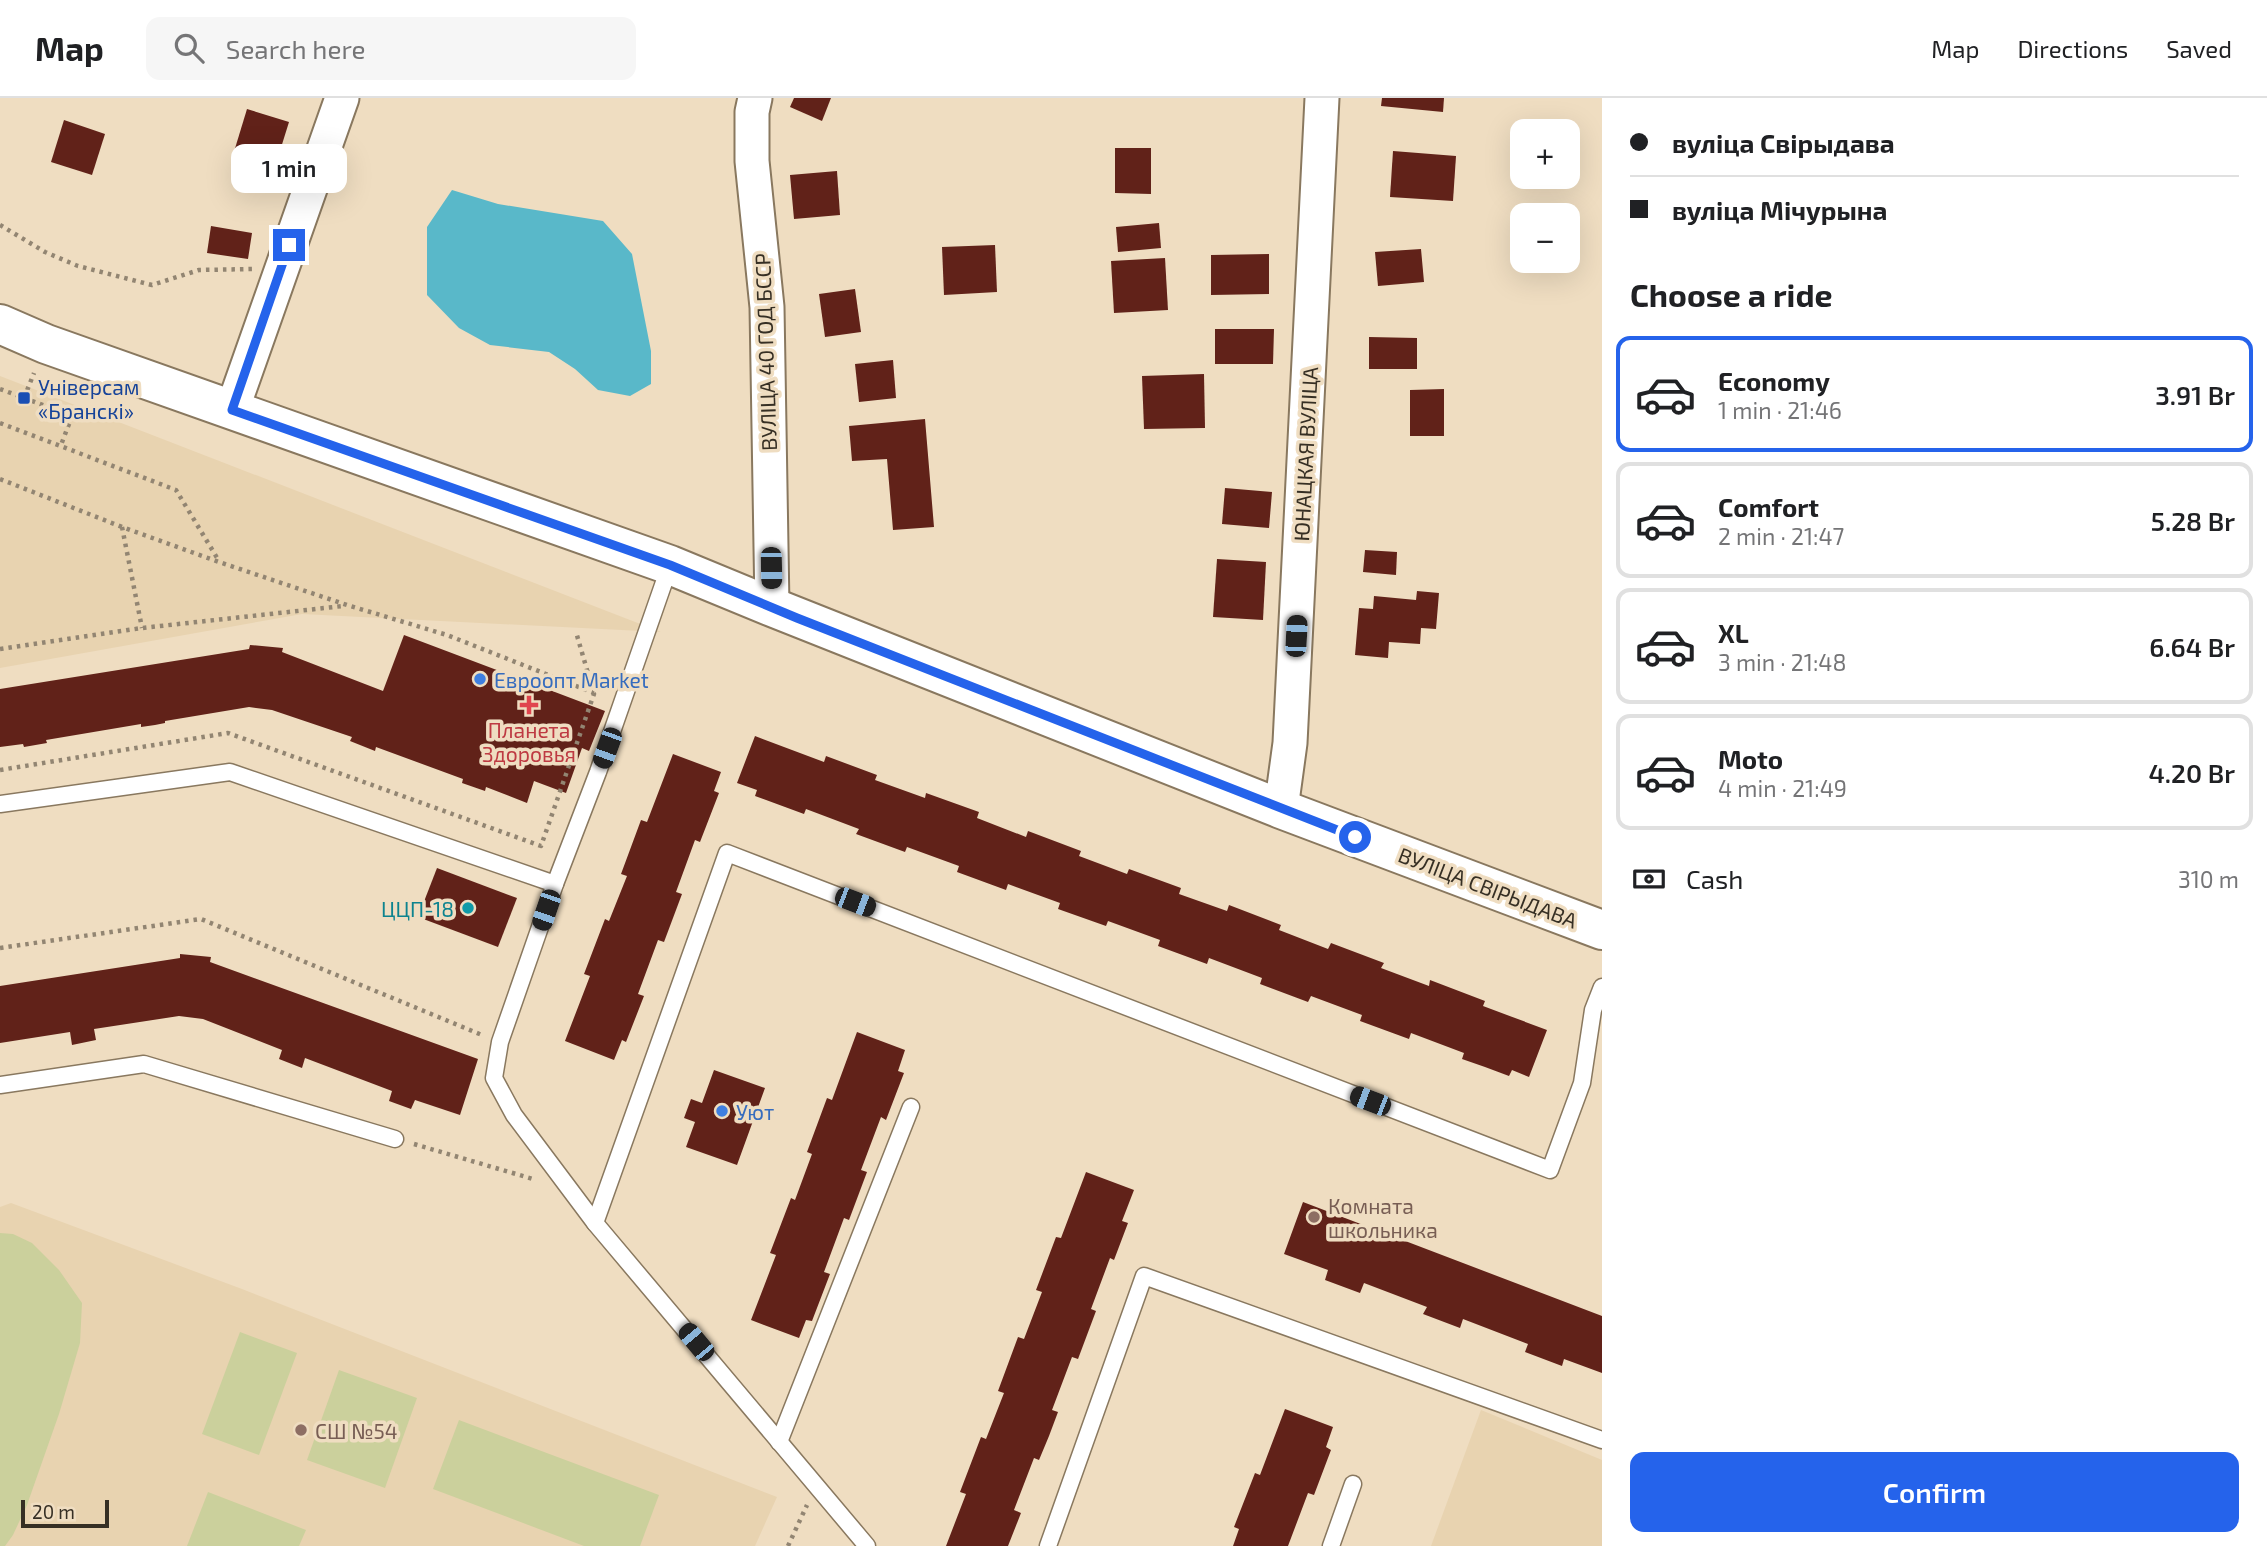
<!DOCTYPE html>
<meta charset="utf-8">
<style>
:root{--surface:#fff;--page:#f6f6f6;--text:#202124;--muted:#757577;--line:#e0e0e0;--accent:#2563eb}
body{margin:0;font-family:"Exo 2",sans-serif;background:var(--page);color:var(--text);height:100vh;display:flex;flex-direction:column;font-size:26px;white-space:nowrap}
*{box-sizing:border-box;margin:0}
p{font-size:23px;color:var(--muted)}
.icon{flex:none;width:38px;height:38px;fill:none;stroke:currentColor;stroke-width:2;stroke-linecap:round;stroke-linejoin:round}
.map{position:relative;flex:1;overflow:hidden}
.details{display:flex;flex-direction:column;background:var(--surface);width:665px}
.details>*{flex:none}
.hud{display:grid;align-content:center;height:154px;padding:0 28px;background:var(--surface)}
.tools{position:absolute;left:1510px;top:21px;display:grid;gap:14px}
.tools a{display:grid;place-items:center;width:70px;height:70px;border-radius:14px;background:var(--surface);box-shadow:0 7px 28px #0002;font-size:35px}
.scale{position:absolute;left:21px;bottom:18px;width:88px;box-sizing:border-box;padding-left:7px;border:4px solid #362f24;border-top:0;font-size:19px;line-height:24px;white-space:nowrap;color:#362f24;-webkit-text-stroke:5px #efddc1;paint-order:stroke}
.end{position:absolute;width:32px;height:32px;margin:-16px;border:9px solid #2563eb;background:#fff;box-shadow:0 0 0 4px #fff}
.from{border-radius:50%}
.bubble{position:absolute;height:49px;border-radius:14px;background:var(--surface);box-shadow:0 7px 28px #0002;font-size:23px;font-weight:600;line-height:49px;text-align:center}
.car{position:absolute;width:21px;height:42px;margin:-21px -10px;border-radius:9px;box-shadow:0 0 5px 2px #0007;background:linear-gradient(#222 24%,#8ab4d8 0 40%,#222 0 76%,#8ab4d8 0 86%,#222 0)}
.hud b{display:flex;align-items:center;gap:24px;height:66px;font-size:26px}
.hud b+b{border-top:2px solid var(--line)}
.hud i{width:18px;height:18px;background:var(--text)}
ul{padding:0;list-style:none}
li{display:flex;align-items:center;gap:21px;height:116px;margin:0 14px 10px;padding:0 14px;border:4px solid var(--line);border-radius:14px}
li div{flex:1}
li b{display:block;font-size:26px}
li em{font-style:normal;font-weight:600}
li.on{border-color:var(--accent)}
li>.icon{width:63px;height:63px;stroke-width:1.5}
h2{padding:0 28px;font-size:32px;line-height:84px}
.pay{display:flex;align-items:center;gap:18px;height:77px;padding:0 28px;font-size:26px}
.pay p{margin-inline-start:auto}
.action{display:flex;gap:14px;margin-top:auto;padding:14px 28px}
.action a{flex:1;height:80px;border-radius:14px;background:var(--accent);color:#fff;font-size:28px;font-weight:600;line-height:80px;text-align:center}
header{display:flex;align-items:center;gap:42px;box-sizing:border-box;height:98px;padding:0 35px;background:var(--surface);border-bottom:2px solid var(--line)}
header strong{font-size:33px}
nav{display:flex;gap:38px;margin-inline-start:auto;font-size:24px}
.search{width:490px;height:63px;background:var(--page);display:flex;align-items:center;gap:18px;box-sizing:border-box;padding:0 24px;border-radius:14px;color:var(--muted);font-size:26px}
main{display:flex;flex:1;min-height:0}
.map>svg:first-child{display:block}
.built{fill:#e8d3b0}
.green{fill:#cbd09c}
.water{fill:#59b8c9}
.building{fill:#612219}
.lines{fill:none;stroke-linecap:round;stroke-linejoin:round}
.lane-casing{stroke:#89785f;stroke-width:19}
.street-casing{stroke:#89785f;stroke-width:37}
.secondary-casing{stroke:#89785f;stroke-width:42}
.path{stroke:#928572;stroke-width:4.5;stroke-dasharray:3.5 5;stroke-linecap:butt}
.lane{stroke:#fff;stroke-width:16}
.street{stroke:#fff;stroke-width:33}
.secondary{stroke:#fff;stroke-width:38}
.route{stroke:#2563eb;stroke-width:9}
.transit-dot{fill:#1a4fb4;stroke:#efddc1;stroke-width:2.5}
.shop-dot{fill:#3f7fe0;stroke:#efddc1;stroke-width:2.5}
.health-dot{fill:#e0444e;stroke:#efddc1;stroke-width:2.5}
.culture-dot{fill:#0f9aa8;stroke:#efddc1;stroke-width:2.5}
.education-dot{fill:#8d6e63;stroke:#efddc1;stroke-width:2.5}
.labels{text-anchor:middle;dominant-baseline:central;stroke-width:7;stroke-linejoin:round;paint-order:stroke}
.street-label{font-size:21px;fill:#362f24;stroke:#efddc1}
.transit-label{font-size:21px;fill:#164399;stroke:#efddc1;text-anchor:start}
.shop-label{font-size:21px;fill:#366cbe;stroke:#efddc1;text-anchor:start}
.health-label{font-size:21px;fill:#be3a42;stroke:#efddc1}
.culture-label{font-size:21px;fill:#0d838f;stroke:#efddc1;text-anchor:end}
.education-label{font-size:21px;fill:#785e54;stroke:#efddc1;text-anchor:start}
</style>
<header>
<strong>Map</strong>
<div class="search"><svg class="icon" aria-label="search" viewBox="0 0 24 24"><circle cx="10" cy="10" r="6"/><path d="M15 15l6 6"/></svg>Search here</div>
<nav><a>Map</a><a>Directions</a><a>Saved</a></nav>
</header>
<main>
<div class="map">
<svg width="1602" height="1448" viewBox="0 0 1602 1448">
<rect width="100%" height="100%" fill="#efddc1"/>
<g class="built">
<polygon points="0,278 661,534 302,516 0,570"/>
<polygon points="11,1105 242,1191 777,1399 755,1448 0,1448 0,1109"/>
<polygon points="1481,1312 1602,1362 1602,1448 1431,1448"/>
</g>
<g class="green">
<polygon points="0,1135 13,1136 32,1145 59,1172 82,1205 80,1245 59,1316 27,1407 13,1437 5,1448 0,1448"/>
<polygon points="240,1234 297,1255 259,1357 202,1336"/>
<polygon points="339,1272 417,1300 385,1390 307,1362"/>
<polygon points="459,1322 659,1397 640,1448 584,1448 433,1391"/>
<polygon points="208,1394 306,1432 299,1448 187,1448"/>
</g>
<polygon class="water" points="452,92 498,106 603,123 632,156 651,253 651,286 630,298 598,292 575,271 549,254 490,247 459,230 427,197 427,129"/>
<g class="building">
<polygon points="794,0 831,0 822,23 790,9"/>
<polygon points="1382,0 1444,0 1443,14 1381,8"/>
<polygon points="247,11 289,24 275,69 233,57"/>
<polygon points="64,22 105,36 92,77 51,64"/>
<polygon points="1115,50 1151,50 1151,96 1115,95"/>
<polygon points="1393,53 1456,58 1453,103 1390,99"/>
<polygon points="837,73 840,117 794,121 790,77"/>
<polygon points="1159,125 1161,150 1118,154 1116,129"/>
<polygon points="211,128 252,135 248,161 207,155"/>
<polygon points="995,147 997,194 944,197 942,149"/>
<polygon points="1421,151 1424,184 1378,188 1375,154"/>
<polygon points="1269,156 1269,196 1211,197 1211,157"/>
<polygon points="1165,160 1168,212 1114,215 1111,163"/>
<polygon points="855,191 861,234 825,239 819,196"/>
<polygon points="1215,231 1274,231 1273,266 1215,266"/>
<polygon points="1369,239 1417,240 1417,271 1369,271"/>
<polygon points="893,262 896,300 859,304 855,266"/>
<polygon points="1204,276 1205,330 1144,331 1142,278"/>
<polygon points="1444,291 1444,338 1410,338 1410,292"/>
<polygon points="925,321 934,429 893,432 887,361 852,363 849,328"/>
<polygon points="1225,390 1272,394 1269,430 1222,426"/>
<polygon points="1365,452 1397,454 1396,477 1363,474"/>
<polygon points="1217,461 1266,464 1263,522 1213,519"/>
<polygon points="1417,493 1439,495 1436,531 1421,530 1420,546 1389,544 1388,560 1355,557 1359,510 1373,511 1374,498 1416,502"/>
<polygon points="404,537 605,613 589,653 582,650 566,695 534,683 527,705 486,689 485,693 462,685 463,681 376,649 375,653 350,643 352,639 272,612 249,609 165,623 165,625 155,627 141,629 141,626 46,642 47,645 24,649 23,646 0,649 0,591 249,551 250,547 283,550 282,554 383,593"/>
<polygon points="755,638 824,664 826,658 877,677 875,682 925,700 926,695 979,714 977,720 1026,739 1028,733 1081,753 1079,758 1127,776 1129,771 1181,790 1179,796 1227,813 1229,807 1281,827 1279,832 1328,851 1331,845 1384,865 1381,870 1429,888 1430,882 1485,903 1483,908 1547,932 1529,979 1512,972 1509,978 1485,969 1462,961 1464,955 1411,935 1409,941 1360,923 1362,917 1311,898 1308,904 1260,886 1262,880 1209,860 1207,866 1158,848 1160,842 1108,823 1106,828 1058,811 1060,805 1008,786 1006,792 957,774 959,768 907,749 905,754 856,736 859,731 806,711 804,716 755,698 757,692 737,685"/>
<polygon points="673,656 721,674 714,693 719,695 700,744 695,742 676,794 682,796 664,844 658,842 638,896 644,898 626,944 622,942 614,962 565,943 590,878 584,876 605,821 609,823 627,778 621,776 641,722 647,724"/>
<polygon points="437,770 517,800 498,849 418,819"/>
<polygon points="180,856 211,859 210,864 478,961 460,1017 415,1002 411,1011 389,1003 392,993 305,960 302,970 279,961 282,952 203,921 179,918 94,931 96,942 72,947 70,934 0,945 0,888 180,860"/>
<polygon points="857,934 905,952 898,973 904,975 886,1022 881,1019 861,1072 867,1074 849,1122 844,1120 824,1174 830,1176 812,1223 806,1222 799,1240 751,1222 776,1157 770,1155 791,1100 795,1102 812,1056 807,1054 827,1000 832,1002"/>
<polygon points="714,972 765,990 737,1067 686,1049 695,1024 684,1020 691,1001 702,1005"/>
<polygon points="1086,1074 1134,1092 1122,1123 1128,1125 1114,1162 1110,1160 1091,1211 1096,1213 1078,1261 1072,1259 1052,1312 1058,1314 1049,1338 1039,1362 1034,1360 1014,1412 1021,1415 1008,1448 946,1448 966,1396 960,1394 981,1339 986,1341 1004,1295 998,1293 1018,1239 1024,1241 1042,1194 1036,1192 1056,1139 1061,1140"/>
<polygon points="1303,1104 1602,1218 1602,1275 1564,1261 1562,1268 1525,1254 1528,1246 1463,1221 1460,1230 1423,1216 1427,1209 1364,1185 1360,1195 1325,1182 1328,1172 1284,1156"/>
<polygon points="1285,1311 1333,1329 1326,1349 1331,1352 1314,1397 1308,1395 1288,1448 1233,1448 1239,1431 1234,1429 1255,1375 1260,1377"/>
</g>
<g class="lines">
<defs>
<g id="lane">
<polyline points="670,467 598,674 555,786 500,944 494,980 514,1017 595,1125 867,1448"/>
<polyline points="0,706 230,674 555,786"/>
<polyline points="0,987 144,966 395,1041"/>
<polyline points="595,1125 727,755 1550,1072 1582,985 1593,912 1602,889"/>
<polyline points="779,1344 911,1009"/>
<polyline points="1048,1448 1144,1178 1602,1342"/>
<polyline points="1331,1448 1353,1386"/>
</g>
<g id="street">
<polyline points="755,0 752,14 752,63 767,209 772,509"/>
<polyline points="232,312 342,0"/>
<polyline points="1281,711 1290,645 1322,0"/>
</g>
<polyline id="secondary" points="0,226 46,246 670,467 772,509 1281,711 1602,832"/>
</defs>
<use href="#lane" class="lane-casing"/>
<use href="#street" class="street-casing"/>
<use href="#secondary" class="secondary-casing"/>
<g class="path">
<polyline points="0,127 45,154 78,168 152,187 199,172 252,171"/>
<polyline points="0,291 72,318 61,347"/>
<polyline points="24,300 34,275"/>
<polyline points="0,325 176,392 219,463"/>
<polyline points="0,381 122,429 219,464 347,507 447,537 594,595"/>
<polyline points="122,429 142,530"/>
<polyline points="0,551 142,530 343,508"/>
<polyline points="0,672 228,635 541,748 594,596 576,534"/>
<polyline points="0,850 201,821 482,937"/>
<polyline points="414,1046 533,1081"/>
<polyline points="788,1448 807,1407"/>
</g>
<use href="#lane" class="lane"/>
<use href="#street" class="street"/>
<use href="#secondary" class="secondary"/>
</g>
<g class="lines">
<polyline class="route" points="289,147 232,312 670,467 797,520 1355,739"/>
</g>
<rect class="transit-dot" x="17" y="293" width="14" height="14" rx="3.5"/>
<g class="shop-dot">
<circle cx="480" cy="581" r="7"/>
<circle cx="722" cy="1013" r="7"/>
</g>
<path class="health-dot" d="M525.5 596.5h7v7h7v7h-7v7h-7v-7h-7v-7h7z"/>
<circle class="culture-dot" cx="468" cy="810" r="7"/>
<g class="education-dot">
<circle cx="1314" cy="1119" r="7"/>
<circle cx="301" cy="1332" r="7"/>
</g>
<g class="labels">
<g class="street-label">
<text transform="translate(765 254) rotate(-92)">ВУЛІЦА 40 ГОД БССР</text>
<text transform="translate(1305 356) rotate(-87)">ЮНАЦКАЯ ВУЛІЦА</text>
<text transform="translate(1488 789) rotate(21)">ВУЛІЦА СВІРЫДАВА</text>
</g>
<g class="transit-label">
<text x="38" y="288">Універсам<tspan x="38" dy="24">«Бранскі»</tspan></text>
</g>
<g class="shop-label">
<text x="494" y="581">Евроопт Market</text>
<text x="736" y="1013">Уют</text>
</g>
<g class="health-label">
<text x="529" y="631">Планета<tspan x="529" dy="24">Здоровья</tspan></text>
</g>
<g class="culture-label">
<text x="454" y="810">ЦЦП-18</text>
</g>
<g class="education-label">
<text x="1328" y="1107">Комната<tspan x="1328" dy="24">школьника</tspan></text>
<text x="315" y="1332">СШ №54</text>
</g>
</g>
</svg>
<div class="tools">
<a>+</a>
<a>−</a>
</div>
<div class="scale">20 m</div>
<i class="end from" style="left:1355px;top:739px"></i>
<i class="end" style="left:289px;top:147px"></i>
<div class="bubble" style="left:231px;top:46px;width:116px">1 min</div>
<i class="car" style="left:771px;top:470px;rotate:179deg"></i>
<i class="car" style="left:1296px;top:538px;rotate:3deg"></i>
<i class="car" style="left:607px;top:650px;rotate:200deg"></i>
<i class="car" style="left:855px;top:804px;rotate:111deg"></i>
<i class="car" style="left:546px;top:812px;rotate:199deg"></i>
<i class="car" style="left:1370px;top:1003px;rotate:291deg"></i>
<i class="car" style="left:696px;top:1244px;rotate:320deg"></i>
</div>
<section class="details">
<div class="hud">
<b><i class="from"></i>вуліца Свірыдава</b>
<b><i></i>вуліца Мічурына</b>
</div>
<h2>Choose a ride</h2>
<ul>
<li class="on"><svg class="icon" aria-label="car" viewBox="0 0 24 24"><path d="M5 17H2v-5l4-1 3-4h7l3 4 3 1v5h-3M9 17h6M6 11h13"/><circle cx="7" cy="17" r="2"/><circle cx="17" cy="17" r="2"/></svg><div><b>Economy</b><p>1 min · 21:46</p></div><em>3.91 Br</em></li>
<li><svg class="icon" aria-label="car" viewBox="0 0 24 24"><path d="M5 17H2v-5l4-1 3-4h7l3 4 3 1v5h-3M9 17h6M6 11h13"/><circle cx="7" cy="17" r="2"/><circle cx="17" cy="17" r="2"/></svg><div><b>Comfort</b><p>2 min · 21:47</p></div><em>5.28 Br</em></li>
<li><svg class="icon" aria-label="car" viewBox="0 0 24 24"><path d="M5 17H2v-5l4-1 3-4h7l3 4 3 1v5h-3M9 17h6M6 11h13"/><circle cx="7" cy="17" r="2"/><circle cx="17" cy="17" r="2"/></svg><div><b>XL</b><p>3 min · 21:48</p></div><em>6.64 Br</em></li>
<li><svg class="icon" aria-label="car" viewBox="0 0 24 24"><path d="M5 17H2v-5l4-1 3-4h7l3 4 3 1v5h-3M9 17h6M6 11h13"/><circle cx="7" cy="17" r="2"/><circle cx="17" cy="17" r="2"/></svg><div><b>Moto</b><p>4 min · 21:49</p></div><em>4.20 Br</em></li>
</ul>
<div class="pay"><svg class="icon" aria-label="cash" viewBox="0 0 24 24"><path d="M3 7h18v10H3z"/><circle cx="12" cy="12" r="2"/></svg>Cash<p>310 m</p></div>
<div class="action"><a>Confirm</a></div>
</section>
</main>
